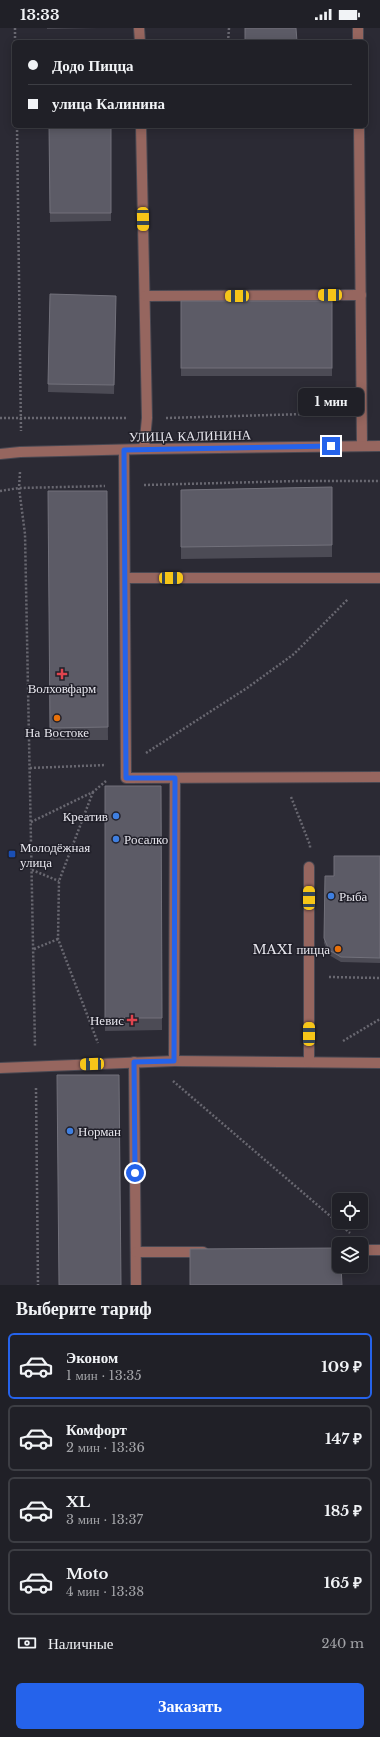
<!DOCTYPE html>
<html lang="ru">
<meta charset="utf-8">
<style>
:root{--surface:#202027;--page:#28282f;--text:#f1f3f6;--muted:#a2a3a7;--line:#3d3e44;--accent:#2563eb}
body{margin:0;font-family:"Libre Baskerville",serif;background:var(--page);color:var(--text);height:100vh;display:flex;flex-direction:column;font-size:15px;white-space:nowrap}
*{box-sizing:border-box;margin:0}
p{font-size:13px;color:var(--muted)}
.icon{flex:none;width:22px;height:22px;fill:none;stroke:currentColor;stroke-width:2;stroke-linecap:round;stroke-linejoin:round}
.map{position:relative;height:1257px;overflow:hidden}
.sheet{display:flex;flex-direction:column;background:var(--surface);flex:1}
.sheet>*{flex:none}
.hud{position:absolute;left:12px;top:12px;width:356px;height:88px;border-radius:6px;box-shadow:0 2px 10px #0003,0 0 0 1px var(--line);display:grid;align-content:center;height:88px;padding:0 16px;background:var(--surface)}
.buttons{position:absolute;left:332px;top:1165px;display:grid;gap:8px}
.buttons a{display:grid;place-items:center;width:36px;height:36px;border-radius:6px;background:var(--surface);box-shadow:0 2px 10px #0003,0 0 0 1px var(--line);font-size:20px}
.end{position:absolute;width:18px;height:18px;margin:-9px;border:5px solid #2563eb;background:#fff;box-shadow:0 0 0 2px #fff}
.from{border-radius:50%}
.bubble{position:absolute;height:28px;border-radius:6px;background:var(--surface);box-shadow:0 2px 10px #0003,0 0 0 1px var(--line);font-size:13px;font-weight:800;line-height:28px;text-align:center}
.car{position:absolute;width:12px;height:24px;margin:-12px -6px;border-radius:5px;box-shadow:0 0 3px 1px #0007;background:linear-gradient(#f5c518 24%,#345 0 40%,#f5c518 0 76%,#345 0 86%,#f5c518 0)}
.hud b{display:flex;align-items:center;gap:14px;height:38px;font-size:15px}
.hud b+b{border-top:1px solid var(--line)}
.hud i{width:10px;height:10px;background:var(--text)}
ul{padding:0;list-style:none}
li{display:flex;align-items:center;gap:12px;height:66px;margin:0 8px 6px;padding:0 8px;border:2px solid var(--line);border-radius:6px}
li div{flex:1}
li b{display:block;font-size:15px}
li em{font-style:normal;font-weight:800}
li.current{border-color:var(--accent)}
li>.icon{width:36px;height:36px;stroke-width:1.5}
h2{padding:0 16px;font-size:18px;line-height:48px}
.pay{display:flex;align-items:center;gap:10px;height:44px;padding:0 16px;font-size:15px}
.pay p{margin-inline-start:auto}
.button{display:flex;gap:8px;margin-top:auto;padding:8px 16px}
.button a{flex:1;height:46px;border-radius:6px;background:var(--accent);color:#fff;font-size:16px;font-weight:800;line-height:46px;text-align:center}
.status{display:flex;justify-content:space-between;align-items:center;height:28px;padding:0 20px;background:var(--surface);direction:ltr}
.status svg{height:11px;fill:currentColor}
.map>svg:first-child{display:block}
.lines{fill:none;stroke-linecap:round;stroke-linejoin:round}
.minor-casing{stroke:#494852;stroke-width:12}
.path{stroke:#696871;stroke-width:2.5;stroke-dasharray:2 2;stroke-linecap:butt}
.minor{stroke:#96665f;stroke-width:10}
.wall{fill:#4c4b55}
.building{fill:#5c5b66;stroke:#72717b}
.route{stroke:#2563eb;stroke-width:5}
.health-dot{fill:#e0444e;stroke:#21202a;stroke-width:1.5}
.food-dot{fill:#e8710a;stroke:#21202a;stroke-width:1.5}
.shop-dot{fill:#3f7fe0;stroke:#21202a;stroke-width:1.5}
.transit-dot{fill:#1a4fb4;stroke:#21202a;stroke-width:1.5}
.labels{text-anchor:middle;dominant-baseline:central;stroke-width:3;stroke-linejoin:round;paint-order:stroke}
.street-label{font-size:13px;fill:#e7e6ed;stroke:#21202a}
.poi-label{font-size:13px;fill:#e7e6ed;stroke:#21202a;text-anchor:start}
</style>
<div class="status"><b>13:33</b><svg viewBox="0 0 49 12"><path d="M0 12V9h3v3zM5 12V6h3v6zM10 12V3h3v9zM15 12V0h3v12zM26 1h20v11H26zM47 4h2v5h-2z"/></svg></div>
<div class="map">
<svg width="380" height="1257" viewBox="0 0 380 1257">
<rect width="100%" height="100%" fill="#2b2a34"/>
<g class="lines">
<defs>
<g id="minor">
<polyline points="139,0 140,14"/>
<polyline points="358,0 358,14"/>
<polyline points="141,98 147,390 144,421"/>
<polyline points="359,98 362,418"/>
<polyline points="145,268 361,267"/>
<polyline points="124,422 126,750 380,749"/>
<polyline points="0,426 20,424 144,421 380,418"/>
<polyline points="125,550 380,550"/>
<polyline points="174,1033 380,1035"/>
<polyline points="134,1034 136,1257"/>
<polyline points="309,1034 309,839"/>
<polyline points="0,1040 174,1033 175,750"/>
<polyline points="361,1222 380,1222"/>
<polyline points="136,1224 203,1224"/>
</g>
</defs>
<use href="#minor" class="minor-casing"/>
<g class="path">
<polyline points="15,0 15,14"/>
<polyline points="228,14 229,0"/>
<polyline points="17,98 21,403"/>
<polyline points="0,390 127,390"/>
<polyline points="166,390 341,385"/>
<polyline points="20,444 19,460 25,506 35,1019"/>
<polyline points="144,457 298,453 380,453"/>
<polyline points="0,463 19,460 105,458"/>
<polyline points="146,725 247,660 294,626 348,571"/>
<polyline points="30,740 106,737"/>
<polyline points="93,764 59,853 58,911 98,1015"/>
<polyline points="291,769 310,817 310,820"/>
<polyline points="31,794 93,764 106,753"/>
<polyline points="32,842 59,853"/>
<polyline points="34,921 58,911"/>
<polyline points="329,949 380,950"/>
<polyline points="343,1013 380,991"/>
<polyline points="173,1053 350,1205"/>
<polyline points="36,1060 38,1257"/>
</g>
<use href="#minor" class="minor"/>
</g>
<g class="wall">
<polygon points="47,0 98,0 47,1"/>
<polygon points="49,98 111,98 111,193 50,194"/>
<polygon points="50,266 116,268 114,366 48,364"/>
<rect x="181" y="273" width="151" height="75"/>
<polygon points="332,459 332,529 181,531 181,462"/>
<polygon points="48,463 107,463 108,712 50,712"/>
<polygon points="105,758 161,758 162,1002 105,1003"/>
<polygon points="380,828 380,935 341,934 329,927 324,915 325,848 334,848"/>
</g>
<g class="building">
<polygon points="245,0 296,0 297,14 245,14"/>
<polygon points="49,98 111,98 111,185 50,185"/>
<polygon points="50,266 116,268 114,357 48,356"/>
<rect x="181" y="273" width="151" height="67"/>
<polygon points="332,459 332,517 181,519 181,462"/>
<polygon points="48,463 107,463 108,699 50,700"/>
<polygon points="105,758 161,758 162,990 105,990"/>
<polygon points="334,828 380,828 380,930 341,929 329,922 324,910 325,848 334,848"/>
<polygon points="57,1047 119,1047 121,1257 59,1257"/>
<polygon points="339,1220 339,1238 341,1238 342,1257 190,1257 190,1221"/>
</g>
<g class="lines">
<polyline class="route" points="135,1145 134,1034 174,1033 175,750 126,750 124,422 331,418"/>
</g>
<g class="health-dot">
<path d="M60 640h4v4h4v4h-4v4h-4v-4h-4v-4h4z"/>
<path d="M130 986h4v4h4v4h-4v4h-4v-4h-4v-4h4z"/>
</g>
<g class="food-dot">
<circle cx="57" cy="690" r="4"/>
<circle cx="338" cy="921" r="4"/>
</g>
<g class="shop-dot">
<circle cx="116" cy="788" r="4"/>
<circle cx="116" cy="811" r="4"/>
<circle cx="331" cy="868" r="4"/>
<circle cx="70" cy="1103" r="4"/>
</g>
<rect class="transit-dot" x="8" y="822" width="8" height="8" rx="2"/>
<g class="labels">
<g class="street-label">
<text transform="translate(190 408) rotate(-1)">УЛИЦА КАЛИНИНА</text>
</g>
<g class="poi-label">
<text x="62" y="660" text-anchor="middle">Волховфарм</text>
<text x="57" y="704" text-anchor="middle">На Востоке</text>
<text x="108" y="788" text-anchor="end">Креатив</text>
<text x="124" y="811">Росалко</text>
<text x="20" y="819">Молодёжная<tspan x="20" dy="15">улица</tspan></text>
<text x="339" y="868">Рыба</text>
<text x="330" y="921" text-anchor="end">MAXI пицца</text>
<text x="124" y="992" text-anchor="end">Невис</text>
<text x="78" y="1103">Норман</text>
</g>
</g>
</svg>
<div class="buttons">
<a><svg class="icon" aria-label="locate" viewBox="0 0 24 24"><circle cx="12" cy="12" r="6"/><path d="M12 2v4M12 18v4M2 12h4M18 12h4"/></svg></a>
<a><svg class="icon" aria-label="layers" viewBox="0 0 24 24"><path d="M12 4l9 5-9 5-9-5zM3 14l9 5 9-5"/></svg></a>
</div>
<i class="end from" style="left:135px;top:1145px"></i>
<i class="end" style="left:331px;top:418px"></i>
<div class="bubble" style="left:298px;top:360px;width:66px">1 мин</div>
<i class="car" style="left:143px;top:191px;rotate:179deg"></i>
<i class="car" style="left:330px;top:267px;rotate:270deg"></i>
<i class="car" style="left:237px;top:268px;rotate:270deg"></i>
<i class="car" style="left:171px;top:550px;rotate:90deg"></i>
<i class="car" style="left:309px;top:870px;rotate:0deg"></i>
<i class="car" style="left:309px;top:1006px;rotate:0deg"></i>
<i class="car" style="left:92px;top:1036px;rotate:268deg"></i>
<div class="hud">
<b><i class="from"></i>Додо Пицца</b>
<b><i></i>улица Калинина</b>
</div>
</div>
<section class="sheet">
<h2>Выберите тариф</h2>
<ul>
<li class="current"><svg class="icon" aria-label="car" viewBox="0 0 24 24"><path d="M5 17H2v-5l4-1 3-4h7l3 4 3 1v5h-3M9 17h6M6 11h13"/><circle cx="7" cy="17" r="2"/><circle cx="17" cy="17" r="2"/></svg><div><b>Эконом</b><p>1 мин · 13:35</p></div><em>109 ₽</em></li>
<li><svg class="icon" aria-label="car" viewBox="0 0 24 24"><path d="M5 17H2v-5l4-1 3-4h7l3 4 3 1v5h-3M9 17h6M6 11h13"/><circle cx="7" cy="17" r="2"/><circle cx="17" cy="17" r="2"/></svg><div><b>Комфорт</b><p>2 мин · 13:36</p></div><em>147 ₽</em></li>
<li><svg class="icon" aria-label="car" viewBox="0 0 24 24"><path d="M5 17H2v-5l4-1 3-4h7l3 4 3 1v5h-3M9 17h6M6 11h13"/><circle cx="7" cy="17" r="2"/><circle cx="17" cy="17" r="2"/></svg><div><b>XL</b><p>3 мин · 13:37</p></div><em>185 ₽</em></li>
<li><svg class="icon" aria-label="car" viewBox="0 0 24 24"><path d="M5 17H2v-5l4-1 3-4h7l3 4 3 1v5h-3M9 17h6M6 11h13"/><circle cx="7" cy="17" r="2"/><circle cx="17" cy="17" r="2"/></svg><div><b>Moto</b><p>4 мин · 13:38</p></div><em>165 ₽</em></li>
</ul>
<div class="pay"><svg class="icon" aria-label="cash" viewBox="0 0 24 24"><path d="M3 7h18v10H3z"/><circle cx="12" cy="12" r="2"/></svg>Наличные<p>240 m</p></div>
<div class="button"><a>Заказать</a></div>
</section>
